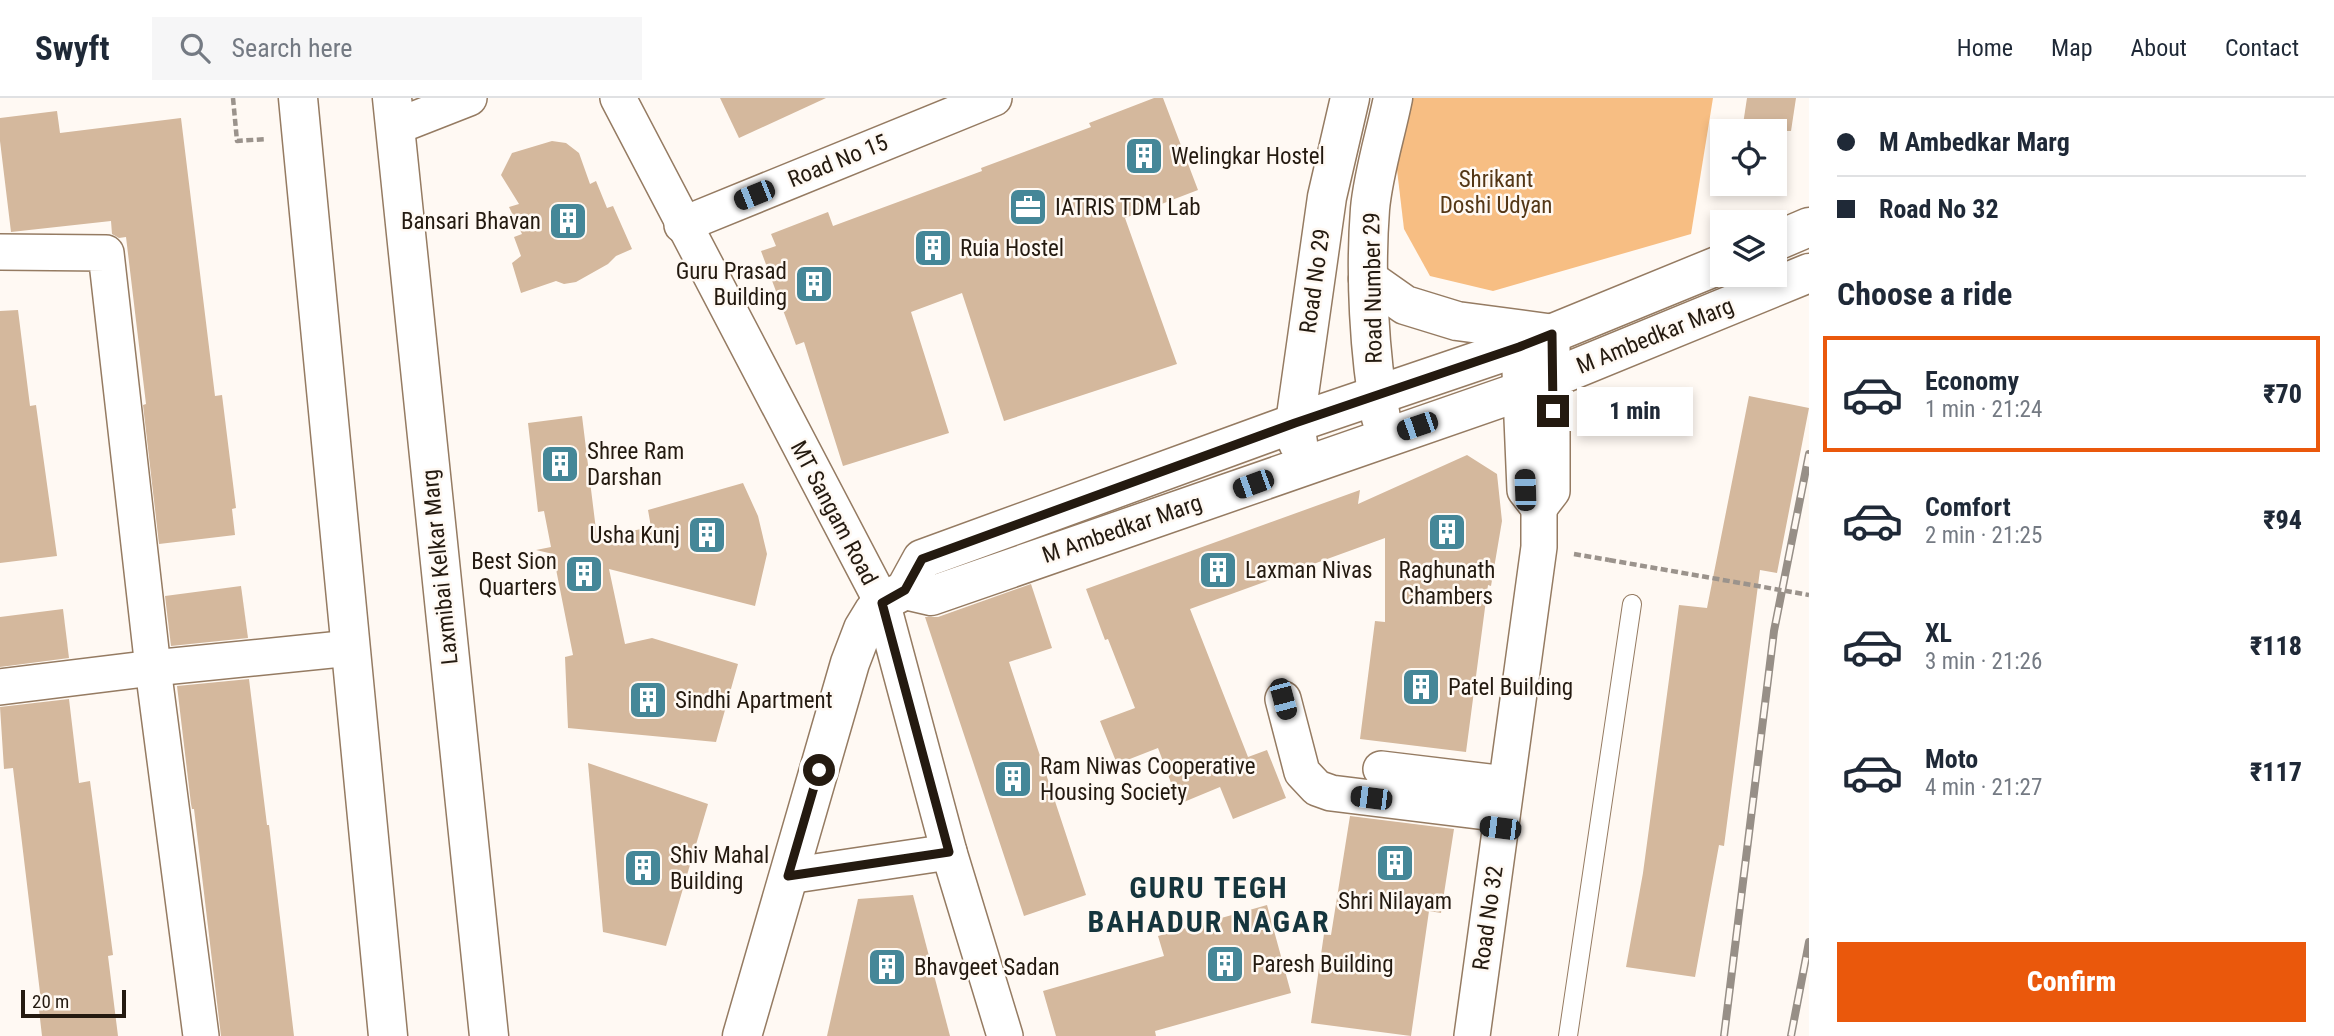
<!DOCTYPE html>
<meta charset="utf-8">
<style>
:root{--surface:#fff;--page:#f6f6f7;--text:#1f2937;--muted:#747a83;--line:#e0e1e3;--accent:#ea580c}
body{margin:0;font-family:"Roboto Condensed",sans-serif;background:var(--page);color:var(--text);height:100vh;display:flex;flex-direction:column;font-size:26px;white-space:nowrap}
*{box-sizing:border-box;margin:0}
p{font-size:23px;color:var(--muted)}
.icon{flex:none;width:38px;height:38px;fill:none;stroke:currentColor;stroke-width:2;stroke-linecap:round;stroke-linejoin:round}
.map{position:relative;flex:1;overflow:hidden}
.details{display:flex;flex-direction:column;background:var(--surface);width:525px}
.details>*{flex:none}
.hud{display:grid;align-content:center;height:154px;padding:0 28px;background:var(--surface)}
.fabs{position:absolute;left:1710px;top:21px;display:grid;gap:14px}
.fabs a{display:grid;place-items:center;width:77px;height:77px;border-radius:0px;background:var(--surface);box-shadow:0 4px 10px #0003;font-size:35px}
.scale{position:absolute;left:21px;bottom:18px;width:105px;box-sizing:border-box;padding-left:7px;border:4px solid #241a10;border-top:0;font-size:19px;line-height:24px;white-space:nowrap;color:#241a10;-webkit-text-stroke:5px #fff9f3;paint-order:stroke}
.end{position:absolute;width:32px;height:32px;margin:-16px;border:9px solid #241a10;background:#fff;box-shadow:0 0 0 4px #fff}
.from{border-radius:50%}
.bubble{position:absolute;height:49px;border-radius:0px;background:var(--surface);box-shadow:0 4px 10px #0003;font-size:23px;font-weight:800;line-height:49px;text-align:center}
.car{position:absolute;width:21px;height:42px;margin:-21px -10px;border-radius:9px;box-shadow:0 0 5px 2px #0007;background:linear-gradient(#222 24%,#8ab4d8 0 40%,#222 0 76%,#8ab4d8 0 86%,#222 0)}
.hud b{display:flex;align-items:center;gap:24px;height:66px;font-size:26px}
.hud b+b{border-top:2px solid var(--line)}
.hud i{width:18px;height:18px;background:var(--text)}
ul{padding:0;list-style:none}
li{display:flex;align-items:center;gap:21px;height:116px;margin:0 14px 10px;padding:0 14px;border:4px solid transparent;border-radius:0px}
li div{flex:1}
li b{display:block;font-size:26px}
li em{font-style:normal;font-weight:800}
li.current{border-color:var(--accent)}
li>.icon{width:63px;height:63px;stroke-width:1.5}
h2{padding:0 28px;font-size:32px;line-height:84px}
.cta{display:flex;gap:14px;margin-top:auto;padding:14px 28px}
.cta a{flex:1;height:80px;border-radius:0px;background:var(--accent);color:#fff;font-size:28px;font-weight:800;line-height:80px;text-align:center}
header{display:flex;align-items:center;gap:42px;box-sizing:border-box;height:98px;padding:0 35px;background:var(--surface);border-bottom:2px solid var(--line)}
header strong{font-size:33px}
nav{display:flex;gap:38px;margin-inline-start:auto;font-size:24px}
.search{width:490px;height:63px;background:var(--page);display:flex;align-items:center;gap:18px;box-sizing:border-box;padding:0 24px;border-radius:0px;color:var(--muted);font-size:26px}
main{display:flex;flex:1;min-height:0}
.map>svg:first-child{display:block}
.green{fill:#f7be83}
.building{fill:#d4b89d}
.lines{fill:none;stroke-linecap:round;stroke-linejoin:round}
.lane-casing{stroke:#957b62;stroke-width:20}
.street-casing{stroke:#957b62;stroke-width:38}
.secondary-casing{stroke:#957b62;stroke-width:41}
.highway-casing{stroke:#957b62;stroke-width:41}
.path{stroke:#9b938c;stroke-width:4.5;stroke-dasharray:7 3.5;stroke-linecap:butt}
.lane{stroke:#fff;stroke-width:18}
.street{stroke:#fff;stroke-width:35}
.secondary{stroke:#fff;stroke-width:38}
.highway{stroke:#fff;stroke-width:38}
.rail-casing{stroke:#978f87;stroke-width:8}
.rail{stroke:#fff9f3;stroke-width:5;stroke-dasharray:16;stroke-linecap:butt}
.path-bridge{stroke:#9b938c;stroke-width:4.5;stroke-dasharray:7 3.5;stroke-linecap:butt}
.route{stroke:#241a10;stroke-width:9}
.labels{text-anchor:middle;dominant-baseline:central;stroke-width:5;stroke-linejoin:round;paint-order:stroke}
.poi-label{font-size:23px;fill:#241a10;stroke:#fff9f3;text-anchor:start}
.street-label{font-size:23px;fill:#241a10;stroke:#fff9f3}
.park-label{font-size:23px;fill:#543716;stroke:#fff9f3}
.district-label{font-size:30px;font-weight:bold;letter-spacing:2px;fill:#15353d;stroke:#fff9f3}
</style>
<header>
<strong>Swyft</strong>
<div class="search"><svg class="icon" aria-label="search" viewBox="0 0 24 24"><circle cx="10" cy="10" r="6"/><path d="M15 15l6 6"/></svg>Search here</div>
<nav><a>Home</a><a>Map</a><a>About</a><a>Contact</a></nav>
</header>
<main>
<div class="map">
<svg width="1809" height="938" viewBox="0 0 1809 938">
<rect width="100%" height="100%" fill="#fff9f3"/>
<polygon class="green" points="1413,0 1713,0 1691,136 1493,193 1430,178 1404,131 1395,55"/>
<g class="building">
<polygon points="720,0 826,0 739,40"/>
<polygon points="1154,0 1163,0 1198,92 1125,120 1177,266 1004,323 962,195 911,214 949,335 843,368 804,244 796,247 761,153 776,148 771,136 828,114 833,128 982,73 981,70 1091,29 1089,25"/>
<polygon points="1747,0 1796,0 1791,33 1742,33"/>
<polygon points="57,13 60,35 181,20 215,298 222,297 236,410 232,411 235,437 159,446 143,307 146,306 126,139 119,140 112,136 111,123 11,134 0,43 0,20"/>
<polygon points="552,43 566,45 579,55 590,86 596,83 607,110 613,108 632,151 616,158 608,166 576,184 564,186 556,183 521,195 512,165 521,158 514,139 522,136 509,109 519,106 501,77 512,55"/>
<polygon points="18,212 30,308 36,307 57,458 0,465 0,213"/>
<polygon points="1749,298 1809,310 1777,475 1760,472 1724,748 1719,747 1695,879 1626,869 1643,775 1679,507 1707,510"/>
<polygon points="582,318 597,440 651,429 648,412 743,385 758,418 767,456 755,508 609,471 625,546 652,540 738,566 716,644 568,630 565,559 573,557 553,456 536,452 551,449 544,413 538,414 528,325"/>
<polygon points="1467,357 1497,376 1502,423 1491,488 1488,487 1466,654 1360,641 1375,523 1385,524 1385,440 1190,511 1248,659 1267,652 1286,700 1233,721 1220,689 1179,706 1158,650 1117,666 1100,623 1135,610 1108,541 1105,542 1086,491 1360,392 1358,406"/>
<polygon points="1031,486 1052,550 1009,564 1086,797 1024,818 925,519 938,519"/>
<polygon points="241,488 248,540 171,548 165,498"/>
<polygon points="63,511 69,560 0,569 0,519"/>
<polygon points="249,581 267,727 269,727 294,938 221,938 194,711 192,711 191,706 177,588"/>
<polygon points="69,601 79,685 90,683 113,857 108,858 118,938 42,938 38,903 41,903 13,670 4,671 0,609"/>
<polygon points="588,665 708,706 666,848 603,834"/>
<polygon points="1350,718 1454,731 1441,815 1429,813 1411,938 1311,925 1324,836 1331,837"/>
<polygon points="913,797 950,938 827,938 858,801"/>
<polygon points="1267,807 1291,895 1155,933 1156,938 1056,938 1043,893 1164,858 1158,838"/>
</g>
<g class="lines">
<defs>
<polyline id="lane" points="1568,938 1632,506"/>
<g id="street">
<polyline points="618,0 882,504 949,754 1005,938"/>
<polyline points="395,29 469,0"/>
<polyline points="682,127 994,0"/>
<polyline points="0,154 106,155 153,570 201,938"/>
<polyline points="1519,249 1525,392 1539,410 1552,393 1552,236"/>
<polyline points="0,589 153,570 351,550"/>
<polyline points="1283,601 1302,674 1317,690 1331,695 1502,716"/>
<polyline points="1381,671 1506,686"/>
<polyline points="788,778 949,754"/>
<polyline points="1472,938 1539,449 1539,410"/>
</g>
<g id="secondary">
<polyline points="1774,144 1809,129"/>
<polyline points="1368,181 1405,207 1457,223 1547,235"/>
<path d="M1381,320C1369,257 1365,175 1370,111C1373,76 1386,35 1393,0"/>
<polyline points="1298,345 1295,325 1327,99 1350,0"/>
<polyline points="905,492 931,498 1521,293 1809,175"/>
<polyline points="742,938 850,565 863,531 874,513 882,504 905,492 922,461 1295,325 1519,249 1722,166"/>
</g>
<g id="highway">
<polyline points="298,0 388,938"/>
<polyline points="392,0 489,938"/>
</g>
</defs>
<use href="#lane" class="lane-casing"/>
<use href="#street" class="street-casing"/>
<use href="#secondary" class="secondary-casing"/>
<use href="#highway" class="highway-casing"/>
<g class="path">
<polyline points="233,0 237,43 266,41"/>
<polyline points="1574,456 1609,462"/>
</g>
<use href="#lane" class="lane"/>
<use href="#street" class="street"/>
<use href="#secondary" class="secondary"/>
<use href="#highway" class="highway"/>
<defs>
<g id="rail">
<polyline points="1724,938 1774,533 1809,356"/>
<polyline points="1791,938 1809,844"/>
</g>
</defs>
<use href="#rail" class="rail-casing"/>
<use href="#rail" class="rail"/>
<polyline class="path-bridge" points="1609,462 1809,497"/>
</g>
<g class="lines">
<polyline class="route" points="819,672 788,778 949,754 882,505 905,492 922,461 1295,325 1519,249 1552,236 1553,313"/>
</g>
<defs>
<symbol id="building-square" viewBox="-11 -11 22 22"><rect x="-9" y="-9" width="18" height="18" rx="4" fill="#458798" stroke="#fff9f3"/><path d="M-4-6H4V6H1V3H-1V6H-4ZM-2.5-4.3h1.7v1.8h-1.7ZM.8-4.3h1.7v1.8H.8ZM-2.5-1h1.7V.8h-1.7ZM.8-1h1.7V.8H.8Z" fill="#fff"/></symbol>
<symbol id="office-square" viewBox="-11 -11 22 22"><rect x="-9" y="-9" width="18" height="18" rx="4" fill="#458798" stroke="#fff9f3"/><path d="M-6-3h4V-5.5h4V-3h4V5H-6ZM-1-4.5V-3h2v-1.5ZM-6 0V1H6V0Z" fill="#fff"/></symbol>
</defs>
<g fill-rule="evenodd">
<use href="#building-square" x="1122" y="36" width="44" height="44"/>
<use href="#office-square" x="1006" y="87" width="44" height="44"/>
<use href="#building-square" x="546" y="101" width="44" height="44"/>
<use href="#building-square" x="911" y="128" width="44" height="44"/>
<use href="#building-square" x="792" y="164" width="44" height="44"/>
<use href="#building-square" x="538" y="344" width="44" height="44"/>
<use href="#building-square" x="1425" y="412" width="44" height="44"/>
<use href="#building-square" x="685" y="415" width="44" height="44"/>
<use href="#building-square" x="1196" y="450" width="44" height="44"/>
<use href="#building-square" x="562" y="454" width="44" height="44"/>
<use href="#building-square" x="1399" y="567" width="44" height="44"/>
<use href="#building-square" x="626" y="580" width="44" height="44"/>
<use href="#building-square" x="991" y="659" width="44" height="44"/>
<use href="#building-square" x="1373" y="743" width="44" height="44"/>
<use href="#building-square" x="621" y="748" width="44" height="44"/>
<use href="#building-square" x="1203" y="844" width="44" height="44"/>
<use href="#building-square" x="865" y="847" width="44" height="44"/>
</g>
<g class="labels">
<g class="poi-label">
<text x="1171" y="58">Welingkar Hostel</text>
<text x="1055" y="109">IATRIS TDM Lab</text>
<text x="541" y="123" text-anchor="end">Bansari Bhavan</text>
<text x="960" y="150">Ruia Hostel</text>
<text x="787" y="173" text-anchor="end">Guru Prasad<tspan x="787" dy="26">Building</tspan></text>
<text x="587" y="353">Shree Ram<tspan x="587" dy="26">Darshan</tspan></text>
<text x="680" y="437" text-anchor="end">Usha Kunj</text>
<text x="557" y="463" text-anchor="end">Best Sion<tspan x="557" dy="26">Quarters</tspan></text>
<text x="1245" y="472">Laxman Nivas</text>
<text x="1447" y="472" text-anchor="middle">Raghunath<tspan x="1447" dy="26">Chambers</tspan></text>
<text x="1448" y="589">Patel Building</text>
<text x="675" y="602">Sindhi Apartment</text>
<text x="1040" y="668">Ram Niwas Cooperative<tspan x="1040" dy="26">Housing Society</tspan></text>
<text x="670" y="757">Shiv Mahal<tspan x="670" dy="26">Building</tspan></text>
<text x="1395" y="803" text-anchor="middle">Shri Nilayam</text>
<text x="1252" y="866">Paresh Building</text>
<text x="914" y="869">Bhavgeet Sadan</text>
</g>
<g class="street-label">
<text transform="translate(838 63) rotate(-22)">Road No 15</text>
<text transform="translate(1315 183) rotate(-82)">Road No 29</text>
<text transform="translate(1373 190) rotate(-91)">Road Number 29</text>
<text transform="translate(1655 238) rotate(-22)">M Ambedkar Marg</text>
<text transform="translate(834 415) rotate(62)">MT Sangam Road</text>
<text transform="translate(1122 431) rotate(-19)">M Ambedkar Marg</text>
<text transform="translate(440 469) rotate(-96)">Laxmibai Kelkar Marg</text>
<text transform="translate(1488 820) rotate(-82)">Road No 32</text>
</g>
<g class="park-label">
<text x="1496" y="81">Shrikant<tspan x="1496" dy="26">Doshi Udyan</tspan></text>
</g>
<g class="district-label">
<text x="1209" y="789">GURU TEGH<tspan x="1209" dy="34">BAHADUR NAGAR</tspan></text>
</g>
</g>
</svg>
<div class="fabs">
<a><svg class="icon" aria-label="locate" viewBox="0 0 24 24"><circle cx="12" cy="12" r="6"/><path d="M12 2v4M12 18v4M2 12h4M18 12h4"/></svg></a>
<a><svg class="icon" aria-label="layers" viewBox="0 0 24 24"><path d="M12 4l9 5-9 5-9-5zM3 14l9 5 9-5"/></svg></a>
</div>
<div class="scale">20 m</div>
<i class="end from" style="left:819px;top:672px"></i>
<i class="end" style="left:1553px;top:313px"></i>
<div class="bubble" style="left:1577px;top:289px;width:116px">1 min</div>
<i class="car" style="left:754px;top:97px;rotate:248deg"></i>
<i class="car" style="left:1417px;top:328px;rotate:251deg"></i>
<i class="car" style="left:1253px;top:386px;rotate:250deg"></i>
<i class="car" style="left:1525px;top:392px;rotate:358deg"></i>
<i class="car" style="left:1283px;top:601px;rotate:165deg"></i>
<i class="car" style="left:1371px;top:700px;rotate:277deg"></i>
<i class="car" style="left:1500px;top:730px;rotate:277deg"></i>
</div>
<section class="details">
<div class="hud">
<b><i class="from"></i>M Ambedkar Marg</b>
<b><i></i>Road No 32</b>
</div>
<h2>Choose a ride</h2>
<ul>
<li class="current"><svg class="icon" aria-label="car" viewBox="0 0 24 24"><path d="M5 17H2v-5l4-1 3-4h7l3 4 3 1v5h-3M9 17h6M6 11h13"/><circle cx="7" cy="17" r="2"/><circle cx="17" cy="17" r="2"/></svg><div><b>Economy</b><p>1 min · 21:24</p></div><em>₹70</em></li>
<li><svg class="icon" aria-label="car" viewBox="0 0 24 24"><path d="M5 17H2v-5l4-1 3-4h7l3 4 3 1v5h-3M9 17h6M6 11h13"/><circle cx="7" cy="17" r="2"/><circle cx="17" cy="17" r="2"/></svg><div><b>Comfort</b><p>2 min · 21:25</p></div><em>₹94</em></li>
<li><svg class="icon" aria-label="car" viewBox="0 0 24 24"><path d="M5 17H2v-5l4-1 3-4h7l3 4 3 1v5h-3M9 17h6M6 11h13"/><circle cx="7" cy="17" r="2"/><circle cx="17" cy="17" r="2"/></svg><div><b>XL</b><p>3 min · 21:26</p></div><em>₹118</em></li>
<li><svg class="icon" aria-label="car" viewBox="0 0 24 24"><path d="M5 17H2v-5l4-1 3-4h7l3 4 3 1v5h-3M9 17h6M6 11h13"/><circle cx="7" cy="17" r="2"/><circle cx="17" cy="17" r="2"/></svg><div><b>Moto</b><p>4 min · 21:27</p></div><em>₹117</em></li>
</ul>
<div class="cta"><a>Confirm</a></div>
</section>
</main>
